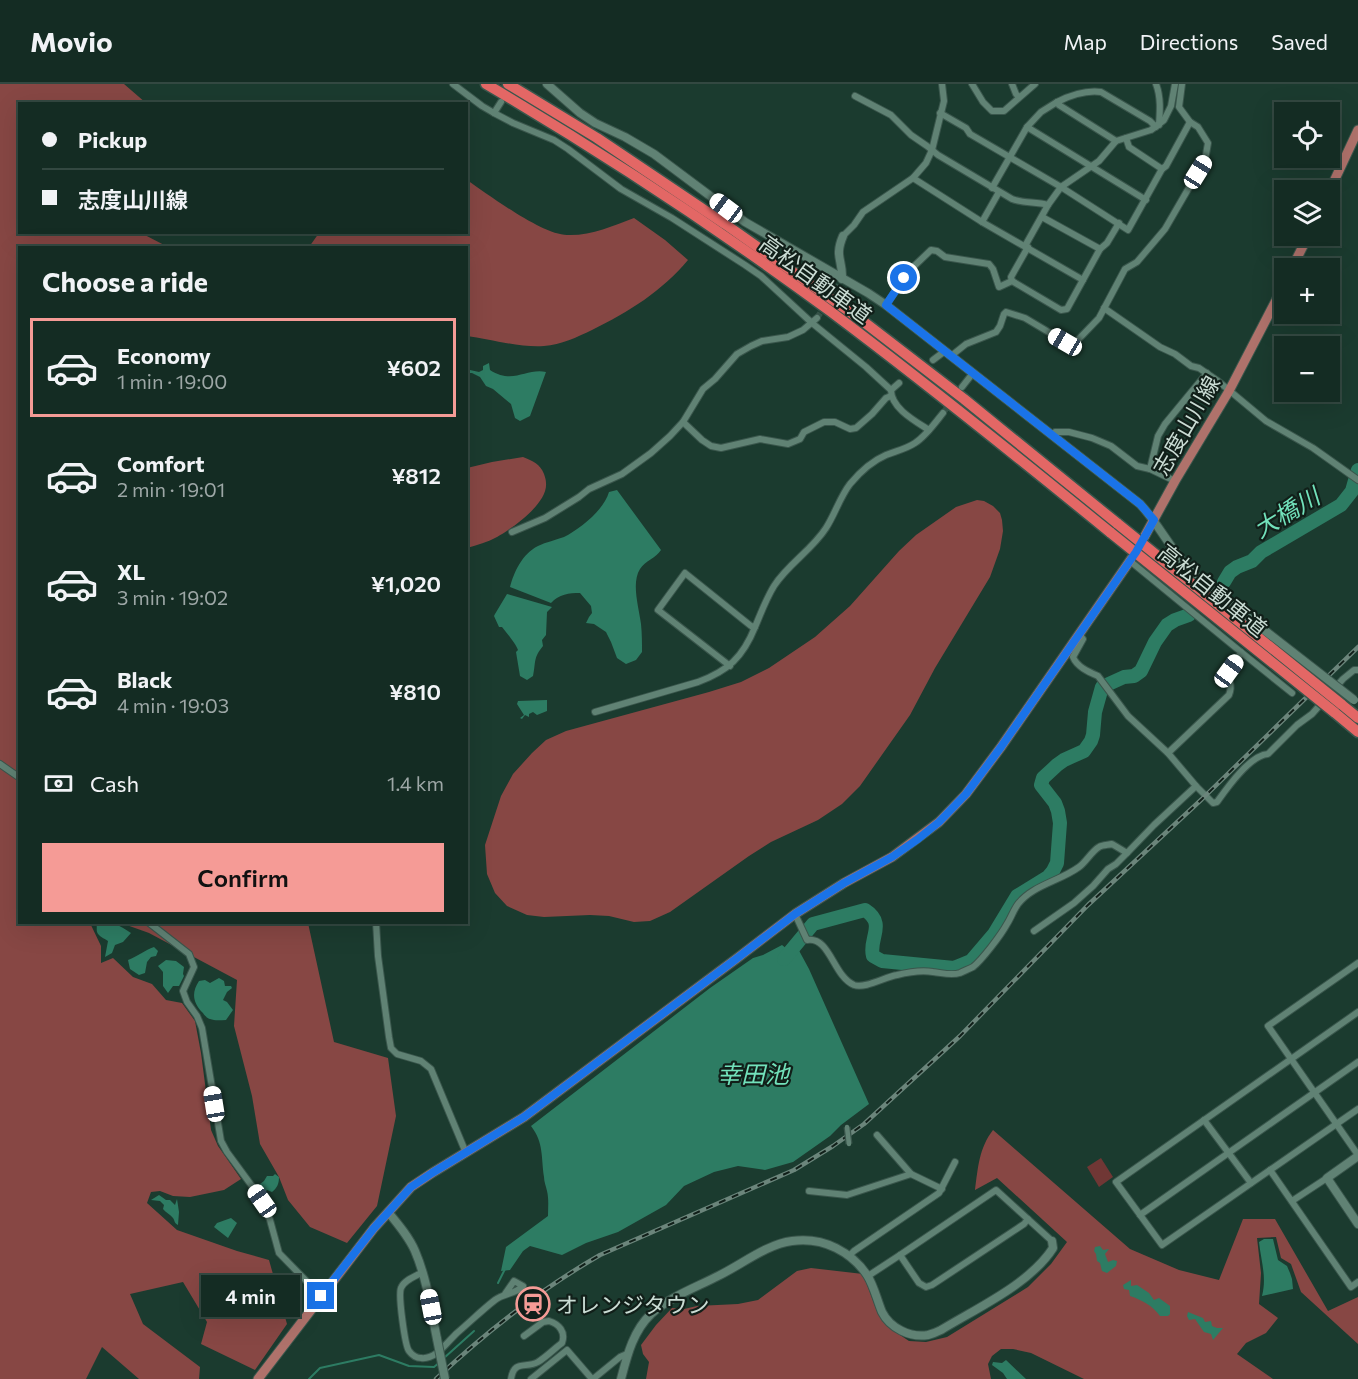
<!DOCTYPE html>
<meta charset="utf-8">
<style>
:root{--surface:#142c23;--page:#213830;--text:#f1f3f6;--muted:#9da7a6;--line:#334841;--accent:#f59b96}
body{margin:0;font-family:Commissioner,"Noto Sans JP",sans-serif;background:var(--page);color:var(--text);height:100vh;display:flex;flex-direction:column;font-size:22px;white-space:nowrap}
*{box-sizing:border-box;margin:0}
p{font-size:20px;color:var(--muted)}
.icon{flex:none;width:33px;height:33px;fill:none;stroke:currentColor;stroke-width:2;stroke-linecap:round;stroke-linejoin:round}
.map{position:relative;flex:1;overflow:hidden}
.sheet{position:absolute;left:18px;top:162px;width:450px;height:678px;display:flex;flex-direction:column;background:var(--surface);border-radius:0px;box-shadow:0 6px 24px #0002,0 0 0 2px var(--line)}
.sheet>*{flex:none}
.guide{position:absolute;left:18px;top:18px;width:450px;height:132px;border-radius:0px;box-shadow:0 6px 24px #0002,0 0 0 2px var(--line);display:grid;align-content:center;height:132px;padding:0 24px;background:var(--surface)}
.buttons{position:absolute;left:1274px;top:18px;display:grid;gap:12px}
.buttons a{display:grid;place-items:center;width:66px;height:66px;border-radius:0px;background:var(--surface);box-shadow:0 6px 24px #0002,0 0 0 2px var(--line);font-size:30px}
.end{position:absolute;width:27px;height:27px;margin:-14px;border:8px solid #1a73e8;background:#fff;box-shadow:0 0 0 3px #fff}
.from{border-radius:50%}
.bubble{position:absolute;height:42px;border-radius:0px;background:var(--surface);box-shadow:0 6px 24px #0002,0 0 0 2px var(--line);font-size:20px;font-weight:600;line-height:42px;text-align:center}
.car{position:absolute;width:18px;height:36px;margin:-18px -9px;border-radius:8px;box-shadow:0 0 4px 2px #0007;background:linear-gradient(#fff 24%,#345 0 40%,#fff 0 76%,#345 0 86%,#fff 0)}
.guide b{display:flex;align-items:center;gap:21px;height:57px;font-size:22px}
.guide b+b{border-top:2px solid var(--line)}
.guide i{width:15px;height:15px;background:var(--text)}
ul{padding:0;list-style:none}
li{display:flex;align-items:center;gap:18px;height:99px;margin:0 12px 9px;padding:0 12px;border:3px solid transparent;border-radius:0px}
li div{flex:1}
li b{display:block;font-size:22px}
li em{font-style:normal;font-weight:600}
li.on{border-color:var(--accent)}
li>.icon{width:54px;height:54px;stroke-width:1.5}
h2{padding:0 24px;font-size:27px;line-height:72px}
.pay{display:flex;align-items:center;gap:15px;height:66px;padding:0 24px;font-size:22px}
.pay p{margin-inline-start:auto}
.action{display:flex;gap:12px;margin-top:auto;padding:12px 24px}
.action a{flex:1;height:69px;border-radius:0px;background:var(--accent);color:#111;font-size:24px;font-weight:600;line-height:69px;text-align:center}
header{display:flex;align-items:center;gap:36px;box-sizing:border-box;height:84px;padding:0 30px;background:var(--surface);border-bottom:2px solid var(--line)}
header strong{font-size:28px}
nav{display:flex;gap:33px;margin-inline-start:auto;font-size:21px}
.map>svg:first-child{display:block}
.green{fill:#703735}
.forest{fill:#874744}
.water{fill:#2d7c63}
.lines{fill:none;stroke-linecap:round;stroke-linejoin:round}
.stream{stroke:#2d7c63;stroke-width:2}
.river{stroke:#2d7c63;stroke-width:14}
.minor-tunnel{stroke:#355348;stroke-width:6;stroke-dasharray:6 3;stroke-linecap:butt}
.minor-casing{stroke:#3a564c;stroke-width:8}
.tertiary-casing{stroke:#3a564c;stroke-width:10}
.primary-casing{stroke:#3a564c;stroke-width:11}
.motorway-casing{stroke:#3a564c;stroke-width:13}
.minor{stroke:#608274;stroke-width:6}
.tertiary{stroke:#608274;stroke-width:8}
.primary{stroke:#af726b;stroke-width:9}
.motorway{stroke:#e36765;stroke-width:10}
.rail-casing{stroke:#6b857b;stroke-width:4.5}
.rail{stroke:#111f19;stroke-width:2;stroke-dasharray:7;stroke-linecap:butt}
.pedestrian-bridge-casing{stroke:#3a564c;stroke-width:7;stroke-linecap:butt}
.tertiary-bridge-casing{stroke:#3a564c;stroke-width:10;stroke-linecap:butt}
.motorway-bridge-casing{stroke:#3a564c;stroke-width:13;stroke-linecap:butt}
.pedestrian-bridge{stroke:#608274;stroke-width:4.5}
.tertiary-bridge{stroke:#608274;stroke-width:8}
.motorway-bridge{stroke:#e36765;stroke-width:10}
.route{stroke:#1a73e8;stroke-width:8}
.labels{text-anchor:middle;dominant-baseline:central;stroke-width:4.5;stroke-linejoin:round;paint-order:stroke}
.street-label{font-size:22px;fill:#cadcd4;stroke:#111f19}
.poi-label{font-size:22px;fill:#cadcd4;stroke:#111f19;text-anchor:start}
.water-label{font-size:24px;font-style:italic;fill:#72e2bb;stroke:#111f19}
</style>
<header>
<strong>Movio</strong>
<nav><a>Map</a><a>Directions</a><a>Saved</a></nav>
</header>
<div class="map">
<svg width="1358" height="1295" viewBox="0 0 1358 1295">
<rect width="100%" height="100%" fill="#1b3b2f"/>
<polygon class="green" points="1101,1074 1113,1093 1099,1103 1087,1083"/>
<g class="forest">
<polygon points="0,0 124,0 146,19 20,20 20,148 141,149 168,163 20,164 20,838 90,839 101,862 101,879 113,874 133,893 152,900 166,916 182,919 195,937 201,969 211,1046 218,1062 241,1095 224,1106 190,1113 173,1112 160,1107 151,1108 147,1119 177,1146 237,1167 269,1176 287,1240 255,1286 201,1260 207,1238 183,1198 130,1210 143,1240 200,1283 199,1295 139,1295 102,1263 86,1295 0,1295"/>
<path d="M467,96C489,111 542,151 567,151C591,152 612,142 634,134L665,156L688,176C662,207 629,228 592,246C577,253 561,261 544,262C522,264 489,255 467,252L466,164L309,163L319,149L466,148Z"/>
<path d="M523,373C533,377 540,380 544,390C545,393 546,396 546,399C548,419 513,444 497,453C488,458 477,461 467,464V384L492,378Z"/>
<polygon points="977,416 984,417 993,422 1000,429 1002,436 1003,447 1000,465 990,493 935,584 910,631 860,702 842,720 818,736 771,758 749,772 670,828 650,837 634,838 609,832 590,831 544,833 527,831 507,822 495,809 487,790 485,761 501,712 513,690 532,669 546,656 566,647 709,608 741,598 769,584 815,553 850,522 899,467 916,451 956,423"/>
<polygon points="121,839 308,839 334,958 388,974 396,1032 377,1122 347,1159 310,1143 288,1116 279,1093 260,1060 252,1012 234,942 237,896 149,849"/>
<path d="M993,1046L1130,1165L1179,1186L1219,1196L1243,1135H1275L1328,1227L1358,1213V1260L1301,1208L1291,1180L1281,1174L1276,1153L1257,1154L1261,1189L1259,1220L1278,1234L1266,1249L1246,1259L1237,1270L1273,1295H1084L1031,1269L1013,1265H1001L992,1272L988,1280L991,1295H646L649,1278L643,1270L641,1261L656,1241L672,1224L684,1225L697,1222L738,1220L758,1216L797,1187L811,1184L863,1190L878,1230L894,1247L909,1257L926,1258L947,1253L1028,1203L1051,1180L1067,1158L997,1094L975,1106C978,1084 979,1064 993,1046Z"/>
</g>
<g class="water">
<path d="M489,279L490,286C513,301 526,284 546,288L530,332L520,337L515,334L511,320L493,305L486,302L480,293L472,289H468L470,286L479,288L483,286V282Z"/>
<path d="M617,406L661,466C656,474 645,477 640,485C631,499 639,524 641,540C642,550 642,559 642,568L636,576L626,580L617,574L611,558L606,548L594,540L586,539L589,533L592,529L591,522L580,509C569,509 559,510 551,519L510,503C514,488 522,470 538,462C546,458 556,456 564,453C580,445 604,426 609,408Z"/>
<path d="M507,510L552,523L547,528L546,551L542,556L543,562C533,574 536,578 533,592L527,596L520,592L516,568L518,566C516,560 506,548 502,543H499L494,532L495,530Z"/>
<polygon points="547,616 547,627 537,631 533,628 529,630 529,633 525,631 522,635 520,634 524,631 517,620 518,617"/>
<path d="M95,839C113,838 116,839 131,849L123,858L115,861L112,869L105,873L108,857C104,854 99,853 97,848C96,844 98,842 95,839Z"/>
<path d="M782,861L787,865L796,861L809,885L869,1020L841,1041L830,1052L793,1078L765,1086L738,1082L714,1088L684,1102L666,1121L618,1148L586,1159L562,1171L530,1162L523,1167L510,1186L501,1187L506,1163L548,1132C548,1124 549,1115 547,1107C546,1102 544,1098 544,1093C541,1073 544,1059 531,1042L710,904L753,874L763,871Z"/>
<path d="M154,863L158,867L156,872L151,873L147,878L145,889L139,891L130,885L128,876C138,872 145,866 154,863Z"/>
<polygon points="166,876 176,877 184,883 183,890 184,892 179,902 173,902 168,909 163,902 163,888 158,882"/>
<path d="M219,894L224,897L225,902H231L232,904L227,908L223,916L227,918L233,926L226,936C221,936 215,937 210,935C208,935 204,931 203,929C193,919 191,909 199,897L205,896L210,899Z"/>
<path d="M275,1090L279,1093C279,1100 277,1104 272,1108L267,1106L263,1111L260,1105V1100L264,1097L267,1092H273Z"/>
<path d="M159,1111L166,1116H170L175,1121L177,1115L179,1128L178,1141C174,1139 175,1137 173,1134C170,1130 166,1129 163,1125L164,1121L160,1117L151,1116Z"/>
<polygon points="231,1134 237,1139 228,1154 214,1143 217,1139"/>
<path d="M1264,1155H1273L1278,1176L1287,1182L1290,1189L1292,1195L1293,1205L1262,1212C1267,1193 1261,1177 1259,1158Z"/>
<polygon points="1100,1162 1103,1166 1109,1165 1105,1170 1108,1178 1113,1176 1117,1177 1116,1182 1107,1189 1102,1187 1100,1179 1097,1177 1096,1170 1094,1167 1095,1163"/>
<path d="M1131,1196V1202L1137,1201L1149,1209L1154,1216L1159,1214L1170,1222V1230L1168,1232H1160C1153,1222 1142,1216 1130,1212L1129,1206L1124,1205L1123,1201Z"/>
<polygon points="1188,1228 1203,1234 1205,1238 1211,1237 1212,1242 1217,1244 1223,1244 1213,1256 1211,1250 1204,1248 1195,1235 1189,1236 1187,1232"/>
<polygon points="1006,1276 1026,1295 1007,1295 1003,1289 992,1281 993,1278 1002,1279"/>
</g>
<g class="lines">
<g class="stream">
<polyline points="498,1199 505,1185"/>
<polyline points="444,1274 474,1247"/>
<polyline points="309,1295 320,1284 379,1271 409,1282 434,1283 440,1278"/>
</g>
<g class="river">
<polyline points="1224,498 1230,488 1237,483 1252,477 1261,468 1273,461 1341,421 1352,407 1358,386"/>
<path d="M784,875L813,840L865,826C887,840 868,855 873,872L882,877L954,884L971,877L994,850L1017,812L1048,793L1053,787L1057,779L1060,739L1058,727L1055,719L1041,701L1043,694L1057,681L1064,676L1084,667L1091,657L1093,651L1095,628L1102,603L1124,593L1134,592L1141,587L1155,558L1167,541L1175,536L1189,531"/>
</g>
<g class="minor-tunnel">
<polyline points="817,234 839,201"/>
<polyline points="943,329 959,307"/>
</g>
<defs>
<g id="minor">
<path d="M453,0L482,22L494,29L513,39L554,56L568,65L621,105L672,134L745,181L761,192L812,239L866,283L891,306C891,324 915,337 929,346"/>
<polyline points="972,0 983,18 992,27 1004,27 1035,0"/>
<polyline points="1012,0 1016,10 1019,13"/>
<path d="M1156,0C1161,13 1160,27 1159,41"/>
<path d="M855,12L891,31L911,51L927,62L938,71L1012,115C1025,120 1036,117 1048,121"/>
<polyline points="494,29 501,18"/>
<polyline points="940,29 966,44 970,50 1061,103 1128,146 1162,85 1129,63 1126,54"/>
<polyline points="1027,43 1146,116"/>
<path d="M1116,57L1059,21L1057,18C1071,11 1086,6 1101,8L1150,37L1156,43"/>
<polyline points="1162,85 1166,82 1190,38"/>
<polyline points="913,94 982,138 1083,196"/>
<polyline points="992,104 1027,43 1041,28 1057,18"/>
<polyline points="982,138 999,108"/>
<polyline points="843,152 854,141 863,128 913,94 926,79 932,66 944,17 942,0"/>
<polyline points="1025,162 1048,121 1061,103 1099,77 1116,57 1151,46 1164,36 1171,22 1175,0"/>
<polyline points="1100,165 1107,159 1119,139"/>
<polyline points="1012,197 1061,226 1067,225 1100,165 1042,133"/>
<polyline points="1012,197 1011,193 1028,163"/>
<polyline points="886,221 910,186 931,166 937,167 945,173 989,180 993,185 999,203 1012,197"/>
<polyline points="1104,224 1160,263 1175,270 1191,282 1199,284 1218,297 1266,337 1313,364 1358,396"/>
<polyline points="951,272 966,260 996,248 1000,242 1004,230 1006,228 1025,234 1072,262 1099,234 1125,185 1137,178 1165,145 1205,76 1208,59 1198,43 1190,38 1179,23 1182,0"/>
<polyline points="933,276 945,267"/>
<polyline points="962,303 973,289"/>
<polyline points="891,306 899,299"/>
<polyline points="683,338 702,356 711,362 721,364 760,355 788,360 800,355 804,348 824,338 835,338 850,345 856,344 872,330 886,314 891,312"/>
<polyline points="1052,351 1055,348 1069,348 1092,354 1111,362 1137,382 1150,385 1175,397"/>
<polyline points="1150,385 1158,352 1165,340 1207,289"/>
<polyline points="512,448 545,434 579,413 589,405 622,390 651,369 670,352 683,338 703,305 715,295 737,270 751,262 762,257 788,253 803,246 817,234"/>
<path d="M1130,477L1241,568C1239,574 1229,585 1229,591C1229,600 1233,601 1229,611L1168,669"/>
<path d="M1079,550L1083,555L1073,573C1077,583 1089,588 1098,592L1128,632L1168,669L1196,702L1213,719L1217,718C1227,704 1250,671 1268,670L1297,641L1312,630L1343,595L1354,586H1358"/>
<polyline points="1241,568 1292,609"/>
<polyline points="730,582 658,526 685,489 751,542 755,543"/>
<path d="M595,628L698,598C728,587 743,573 755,543C761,529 766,515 774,502C788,480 812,466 826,444C835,430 840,413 850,400C860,388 872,377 886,371C896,367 906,365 915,359C926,352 935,339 943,329"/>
<polyline points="0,680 20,694"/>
<path d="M795,830L807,856C830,852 833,892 854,901C865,905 885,893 897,891C909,888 921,886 933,888C943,889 951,892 960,889C964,887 969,885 973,883C982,876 1001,851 1007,840C1011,834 1013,827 1018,820C1033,801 1060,797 1079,783C1086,778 1091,768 1099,763C1102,761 1108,761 1112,760L1127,769L1154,741L1196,702"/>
<polyline points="148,838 189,870 194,883 183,907 187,918 197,932 202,944 221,1057 227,1068 263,1117 270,1136 279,1169 321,1212"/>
<polyline points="376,838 378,872 389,953 391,964 397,970 421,977 431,985 466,1069"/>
<polyline points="1034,847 1074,819 1093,802 1108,785 1116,780 1127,769"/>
<polyline points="1358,879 1268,942 1358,1071"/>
<polyline points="1358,928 1116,1098 1162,1161 1358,1025"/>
<polyline points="1204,1036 1251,1099"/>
<polyline points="877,1051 911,1090"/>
<polyline points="1270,1086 1351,1203 1358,1198"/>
<polyline points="809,1107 847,1111 911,1090 942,1105"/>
<polyline points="1292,1117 1327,1094"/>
<polyline points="1140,1131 1358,978"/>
<polyline points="900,1171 996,1106 1052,1157"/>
<polyline points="849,1172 854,1167 939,1109 955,1078"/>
<path d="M423,1188C416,1192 404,1196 401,1204C398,1211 405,1262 409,1267C412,1271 416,1274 421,1274C436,1276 447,1258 457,1249C470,1238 482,1226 495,1216C504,1209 516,1210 523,1202L514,1197L505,1210"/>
<polyline points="868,1192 900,1171 919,1199 926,1203 932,1201 1024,1140 1028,1135"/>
<path d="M511,1295C514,1275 526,1285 538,1278C546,1273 554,1265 562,1259C566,1248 559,1240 549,1237L543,1238L524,1252"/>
<polyline points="531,1295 567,1266 592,1295"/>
<polyline points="593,1295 620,1273 627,1270"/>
</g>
<g id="tertiary">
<path d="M547,0L580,29L595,39L625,53L654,70L745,138L868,209L886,221L1140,420C1157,438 1168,461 1185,480C1201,500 1225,515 1245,531"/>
<path d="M842,195C843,176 834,173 843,152"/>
<polyline points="1358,1072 1327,1094 1358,1140"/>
<path d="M388,1128C398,1140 409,1153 415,1167C427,1195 431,1226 437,1255"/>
<path d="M621,1295C627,1272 633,1247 651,1230C671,1212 695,1204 718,1192C741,1181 767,1160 792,1157C807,1155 822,1157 836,1164C848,1170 859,1179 867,1191C874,1202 877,1216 882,1228C890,1244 910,1254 928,1251C932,1250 937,1248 941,1246C977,1224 1030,1200 1053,1164L1052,1157"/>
</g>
<g id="primary">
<polyline points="1329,108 1358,46"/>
<polyline points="1292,184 1308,152"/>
<polyline points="258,1295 374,1144 411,1103 432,1089 524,1033 736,875 795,830 844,799 892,773 939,738 966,710 1001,663 1136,468 1175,397 1229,307 1284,201"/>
</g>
<g id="motorway">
<path d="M486,0C605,70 720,146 830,227C926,299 1019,374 1111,449"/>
<polyline points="508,0 597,54 725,140 864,238 964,315 1118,440"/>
<polyline points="1341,620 1358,634"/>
<polyline points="1334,628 1358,648"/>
</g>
</defs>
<use href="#minor" class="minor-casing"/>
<use href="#tertiary" class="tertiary-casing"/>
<use href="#primary" class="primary-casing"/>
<use href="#motorway" class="motorway-casing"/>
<use href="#minor" class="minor"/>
<use href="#tertiary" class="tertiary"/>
<use href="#primary" class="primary"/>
<use href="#motorway" class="motorway"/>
<defs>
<path id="rail" d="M436,1295C486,1248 541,1205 600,1171L794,1086L833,1062L864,1040L960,952L1088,821L1202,715L1358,563"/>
</defs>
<use href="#rail" class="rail-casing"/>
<use href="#rail" class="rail"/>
<defs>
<polyline id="pedestrian-bridge" points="847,1043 849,1060"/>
<g id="tertiary-bridge">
<polyline points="1245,531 1354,616"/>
<polyline points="437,1255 445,1295"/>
</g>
<g id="motorway-bridge">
<polyline points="1118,440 1341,620"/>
<polyline points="1111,449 1334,628"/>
</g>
</defs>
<use href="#pedestrian-bridge" class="pedestrian-bridge-casing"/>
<use href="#tertiary-bridge" class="tertiary-bridge-casing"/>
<use href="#motorway-bridge" class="motorway-bridge-casing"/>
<use href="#pedestrian-bridge" class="pedestrian-bridge"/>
<use href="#tertiary-bridge" class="tertiary-bridge"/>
<use href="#motorway-bridge" class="motorway-bridge"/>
</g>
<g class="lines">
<polyline class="route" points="321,1212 374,1144 411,1103 432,1089 524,1033 736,875 795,830 844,799 892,773 918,755 939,738 966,710 1001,663 1114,500 1136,468 1154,436 1140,420 886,221 904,194"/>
</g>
<defs>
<symbol id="station-ring" viewBox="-11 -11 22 22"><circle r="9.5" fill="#111f19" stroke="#f59b96" stroke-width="1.5"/><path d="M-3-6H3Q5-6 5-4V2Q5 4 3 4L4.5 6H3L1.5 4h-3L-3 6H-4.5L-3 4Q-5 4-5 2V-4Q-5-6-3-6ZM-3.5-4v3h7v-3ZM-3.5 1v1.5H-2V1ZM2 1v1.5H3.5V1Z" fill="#f59b96"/></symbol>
</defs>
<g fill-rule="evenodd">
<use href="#station-ring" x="514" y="1201" width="38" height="38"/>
</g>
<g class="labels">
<g class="street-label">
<text transform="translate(816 195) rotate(36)">高松自動車道</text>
<text transform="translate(1186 341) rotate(-60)">志度山川線</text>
<text transform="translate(1213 506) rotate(39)">高松自動車道</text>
</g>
<g class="poi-label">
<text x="556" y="1220">オレンジタウン</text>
</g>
<g class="water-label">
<text transform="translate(1286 428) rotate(-31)">大橋川</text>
<text x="753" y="989">幸田池</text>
</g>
</g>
</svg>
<div class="buttons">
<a><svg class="icon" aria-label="locate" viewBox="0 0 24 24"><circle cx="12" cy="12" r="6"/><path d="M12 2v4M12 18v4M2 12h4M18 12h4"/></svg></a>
<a><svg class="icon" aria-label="layers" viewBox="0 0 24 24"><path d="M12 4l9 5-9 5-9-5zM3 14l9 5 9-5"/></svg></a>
<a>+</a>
<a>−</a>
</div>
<i class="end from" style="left:904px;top:194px"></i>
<i class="end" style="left:321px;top:1212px"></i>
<div class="bubble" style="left:201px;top:1191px;width:99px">4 min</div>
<i class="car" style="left:1198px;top:88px;rotate:32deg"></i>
<i class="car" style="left:726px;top:124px;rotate:307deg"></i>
<i class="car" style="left:1065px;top:258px;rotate:300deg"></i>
<i class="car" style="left:1229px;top:587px;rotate:36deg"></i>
<i class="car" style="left:214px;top:1020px;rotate:351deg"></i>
<i class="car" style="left:262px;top:1117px;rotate:325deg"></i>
<i class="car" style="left:431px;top:1223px;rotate:349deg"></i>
<div class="guide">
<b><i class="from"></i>Pickup</b>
<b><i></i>志度山川線</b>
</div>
<section class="sheet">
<h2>Choose a ride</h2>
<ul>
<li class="on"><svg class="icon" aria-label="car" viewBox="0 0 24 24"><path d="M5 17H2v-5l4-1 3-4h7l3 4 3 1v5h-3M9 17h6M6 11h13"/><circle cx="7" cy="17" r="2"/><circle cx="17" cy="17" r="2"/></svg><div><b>Economy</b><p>1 min · 19:00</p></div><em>¥602</em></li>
<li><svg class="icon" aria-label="car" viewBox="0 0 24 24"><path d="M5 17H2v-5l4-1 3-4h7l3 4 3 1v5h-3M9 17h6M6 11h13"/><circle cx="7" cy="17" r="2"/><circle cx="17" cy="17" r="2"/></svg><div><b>Comfort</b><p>2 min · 19:01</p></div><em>¥812</em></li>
<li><svg class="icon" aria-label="car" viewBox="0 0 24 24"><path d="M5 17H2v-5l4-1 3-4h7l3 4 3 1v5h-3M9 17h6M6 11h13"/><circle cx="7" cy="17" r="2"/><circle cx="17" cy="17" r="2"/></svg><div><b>XL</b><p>3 min · 19:02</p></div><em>¥1,020</em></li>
<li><svg class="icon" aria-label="car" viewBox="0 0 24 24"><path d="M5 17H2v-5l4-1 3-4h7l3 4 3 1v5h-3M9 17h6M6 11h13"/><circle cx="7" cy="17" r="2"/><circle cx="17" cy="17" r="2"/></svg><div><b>Black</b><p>4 min · 19:03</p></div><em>¥810</em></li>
</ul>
<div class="pay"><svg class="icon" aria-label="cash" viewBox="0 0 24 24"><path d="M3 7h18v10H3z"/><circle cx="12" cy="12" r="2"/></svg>Cash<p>1.4 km</p></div>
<div class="action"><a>Confirm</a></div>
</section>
</div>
